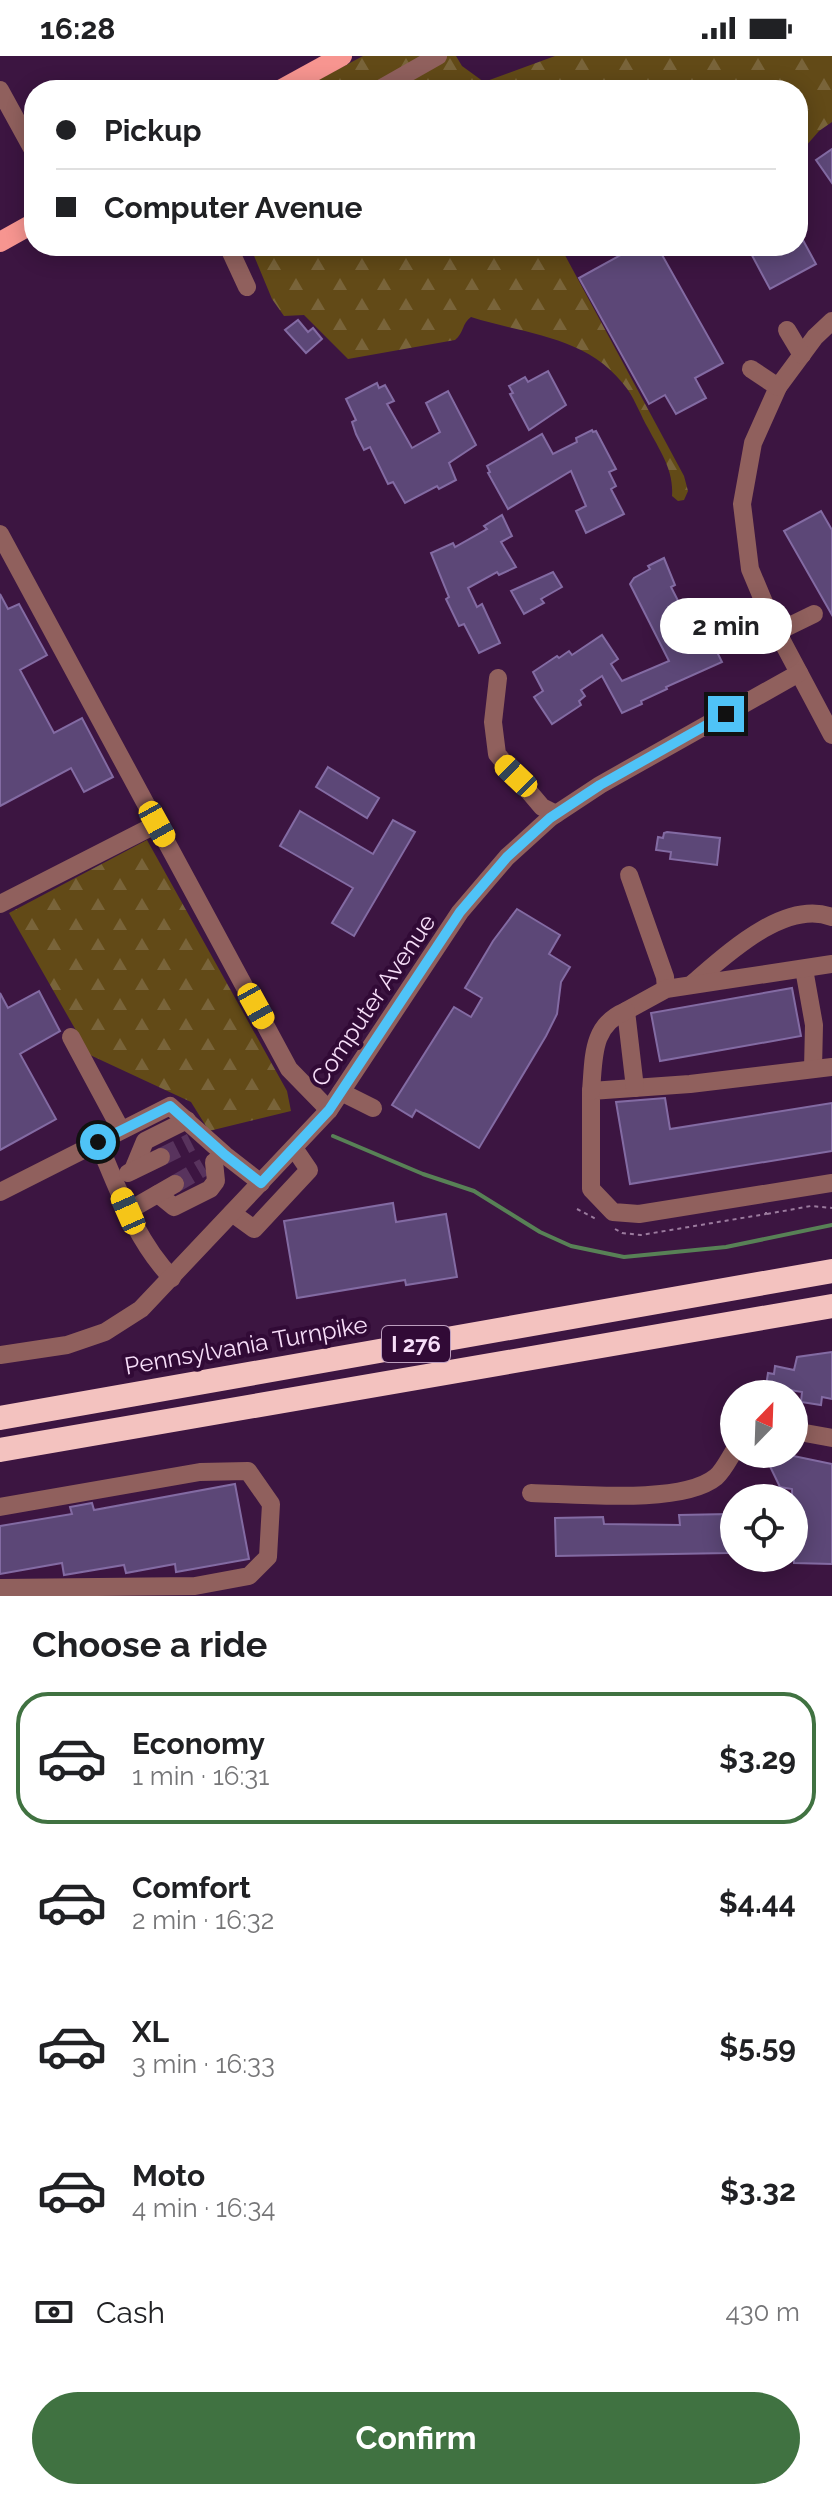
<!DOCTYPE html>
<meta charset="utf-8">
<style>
:root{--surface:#fff;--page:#f2f2f2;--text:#202124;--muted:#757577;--line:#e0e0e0;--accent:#407241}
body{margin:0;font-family:Raleway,sans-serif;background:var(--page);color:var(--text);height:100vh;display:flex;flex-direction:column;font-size:30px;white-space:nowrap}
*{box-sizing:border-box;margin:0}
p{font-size:26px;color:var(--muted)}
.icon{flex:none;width:44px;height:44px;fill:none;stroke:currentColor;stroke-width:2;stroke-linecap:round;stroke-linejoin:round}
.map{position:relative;height:1540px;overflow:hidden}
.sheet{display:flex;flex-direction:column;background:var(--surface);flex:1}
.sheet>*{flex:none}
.banner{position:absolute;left:24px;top:24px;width:784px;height:176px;border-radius:32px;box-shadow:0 4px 20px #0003;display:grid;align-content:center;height:176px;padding:0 32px;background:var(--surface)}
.needle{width:52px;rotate:23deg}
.controls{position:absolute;left:720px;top:1324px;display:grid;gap:16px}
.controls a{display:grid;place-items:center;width:88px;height:88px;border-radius:50%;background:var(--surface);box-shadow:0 4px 20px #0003;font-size:40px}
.end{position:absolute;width:36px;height:36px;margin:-18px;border:10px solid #4fc3f7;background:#111;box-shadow:0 0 0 4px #111}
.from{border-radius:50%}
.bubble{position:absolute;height:56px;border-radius:28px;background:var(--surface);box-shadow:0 4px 20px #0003;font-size:26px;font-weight:700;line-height:56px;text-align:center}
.car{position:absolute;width:24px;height:48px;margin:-24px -12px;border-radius:10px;box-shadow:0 0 6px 2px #0007;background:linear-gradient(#f5c518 24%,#345 0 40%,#f5c518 0 76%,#345 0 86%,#f5c518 0)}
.banner b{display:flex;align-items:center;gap:28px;height:76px;font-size:30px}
.banner b+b{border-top:2px solid var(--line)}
.banner i{width:20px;height:20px;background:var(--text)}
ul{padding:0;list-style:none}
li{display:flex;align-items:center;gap:24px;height:132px;margin:0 16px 12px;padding:0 16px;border:4px solid transparent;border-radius:32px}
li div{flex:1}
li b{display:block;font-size:30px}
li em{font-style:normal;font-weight:700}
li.current{border-color:var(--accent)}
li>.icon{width:72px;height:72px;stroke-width:1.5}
h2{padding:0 32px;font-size:36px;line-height:96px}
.pay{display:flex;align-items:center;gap:20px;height:88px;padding:0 32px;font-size:30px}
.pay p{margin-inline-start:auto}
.button{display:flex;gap:16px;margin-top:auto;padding:16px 32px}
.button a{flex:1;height:92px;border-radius:48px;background:var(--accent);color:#fff;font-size:32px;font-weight:700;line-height:92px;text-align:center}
.status{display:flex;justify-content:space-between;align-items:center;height:56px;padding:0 40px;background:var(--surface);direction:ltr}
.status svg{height:22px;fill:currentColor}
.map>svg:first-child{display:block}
.forest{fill:url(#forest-firs)}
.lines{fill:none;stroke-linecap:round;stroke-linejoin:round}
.stream{stroke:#588156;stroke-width:4}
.building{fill:#5c4777;stroke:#836ba3;stroke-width:2}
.minor-tunnel{stroke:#58335d;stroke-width:18;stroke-dasharray:18 9;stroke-linecap:butt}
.path{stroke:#9b7b9e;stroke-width:2;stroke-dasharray:4 4;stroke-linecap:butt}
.minor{stroke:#90605d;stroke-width:18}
.major{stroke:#f79590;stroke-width:20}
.highway{stroke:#f3c2bf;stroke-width:24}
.route{stroke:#4fc3f7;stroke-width:10}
.labels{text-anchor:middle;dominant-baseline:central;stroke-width:8;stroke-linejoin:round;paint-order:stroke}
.shield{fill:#310a36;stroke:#bc9ebe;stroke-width:2}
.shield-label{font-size:22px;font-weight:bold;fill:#f7def9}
.street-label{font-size:24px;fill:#f7def9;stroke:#310a36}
</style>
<div class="status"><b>16:28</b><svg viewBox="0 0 49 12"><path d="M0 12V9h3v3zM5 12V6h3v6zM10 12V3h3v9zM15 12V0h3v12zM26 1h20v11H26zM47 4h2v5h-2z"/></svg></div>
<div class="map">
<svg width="832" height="1540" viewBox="0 0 832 1540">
<defs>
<pattern id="forest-firs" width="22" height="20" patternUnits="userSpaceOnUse" patternTransform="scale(2)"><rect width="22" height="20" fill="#624a17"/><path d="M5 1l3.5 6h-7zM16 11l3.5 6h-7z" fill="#79643a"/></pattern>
</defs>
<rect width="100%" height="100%" fill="#3c1541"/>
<g class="forest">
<polygon points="363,0 456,0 462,10 484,26 555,0 832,0 832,66 819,75 798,99 798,34 299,34"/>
<path d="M250,190H560L684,420L688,435L684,444L678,445L672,440C674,414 660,395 648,372C641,360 636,346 628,334C590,280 528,279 471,261C462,267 464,277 455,284L348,303L304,259L284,260L272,243Z"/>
<polygon points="147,784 287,1035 291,1055 209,1075 191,1046 90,999 9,857"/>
</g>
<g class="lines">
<polyline class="stream" points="333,1080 423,1118 474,1135 540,1176 571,1190 624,1201 726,1191 832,1169"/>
</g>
<g class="building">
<polygon points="832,93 832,127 816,104"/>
<polygon points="798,175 816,208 770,233 747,190 798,190"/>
<polygon points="637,190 657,190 723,307 695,322 706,342 676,358 665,339 649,348 579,222"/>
<polygon points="298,264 308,276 313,272 322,283 306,297 285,274"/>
<polygon points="548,315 566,349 529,374 510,338 513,337 509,330 525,321 528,326"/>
<polygon points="377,327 379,332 385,329 394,345 387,348 412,392 440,376 426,347 448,335 476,389 449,407 456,424 439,433 437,430 405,447 393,426 388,428 370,391 364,394 356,378 352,366 356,364 346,343"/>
<polygon points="592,374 593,376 596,375 616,413 609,416 616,430 611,433 624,458 586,477 576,455 586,450 571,415 508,453 488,417 490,416 487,410 542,378 553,398 577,386 576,382"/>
<polygon points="821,455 832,474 832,559 784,475"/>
<polygon points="502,459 512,480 501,486 516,511 499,519 497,516 468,532 477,551 482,548 500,587 479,597 464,568 459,570 446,543 449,541 431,497 453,487 455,491 487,473 484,470"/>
<polygon points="664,502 675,529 671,531 693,574 711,564 723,591 716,594 722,606 666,631 667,633 641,645 642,648 622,657 602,620 581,634 585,640 579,645 581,649 552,668 534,641 543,635 533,616 557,600 559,602 569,595 572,599 602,579 618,603 611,608 622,625 669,605 630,528 634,522 650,513 648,510"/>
<polygon points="553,516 562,531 541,543 544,547 524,558 511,535"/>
<polygon points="0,538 8,553 19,548 47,599 20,614 54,677 82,662 113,721 84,736 71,712 0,750"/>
<polygon points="328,711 379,742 367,762 316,731"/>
<polygon points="300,755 373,798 393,764 415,776 354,880 332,867 353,832 280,790"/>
<polygon points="667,776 720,782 717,809 670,803 671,796 656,794 658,781 663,782 664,777"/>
<polygon points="517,853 560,879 549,898 570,911 561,926 557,958 546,980 479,1092 416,1054 412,1061 392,1049 454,951 471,961 482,942 465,932 493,885"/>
<polygon points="792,932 801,980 660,1005 651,957"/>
<polygon points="39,935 60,975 20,998 56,1063 0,1094 0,937 8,952"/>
<polygon points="665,1042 670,1073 832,1047 832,1095 630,1128 616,1046"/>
<polygon points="393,1147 396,1166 446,1158 457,1221 406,1229 405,1224 297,1242 284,1165"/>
<polygon points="832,1296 832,1343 822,1341 821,1349 801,1346 802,1336 766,1330 768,1317 774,1318 775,1310 794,1314 797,1301"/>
<polygon points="764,1398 784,1398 832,1408 832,1508 794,1507 792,1433 780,1431"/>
<polygon points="235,1428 249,1503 176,1516 175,1508 126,1517 124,1509 64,1519 62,1507 0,1518 0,1470 72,1458 70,1451 92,1447 94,1454"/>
<polygon points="728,1458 729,1497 556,1500 555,1462 603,1461 604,1468 680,1469 679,1459"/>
</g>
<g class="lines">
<g class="minor-tunnel">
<polyline points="161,1101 191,1086"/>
<polyline points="175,1128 204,1111"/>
</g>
<g class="path">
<polyline points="577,1153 596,1163"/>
<polyline points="767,1158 811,1150 832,1152"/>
<polyline points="615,1173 622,1177 641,1179 766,1158 766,1154"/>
</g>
<g class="minor">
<polyline points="0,34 34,96"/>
<polyline points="378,34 438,0"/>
<polyline points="228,190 247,231"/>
<polyline points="832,265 815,281 778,331 753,387 742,448 750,513 773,568 832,679"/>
<polyline points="787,274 802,299"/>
<polyline points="751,313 778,331"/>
<polyline points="0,478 289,1013 329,1054"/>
<polyline points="777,576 814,558"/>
<polyline points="498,622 493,666 497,698 542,751 556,758"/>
<polyline points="629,819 665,921 666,933"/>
<polyline points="0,848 157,768"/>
<polyline points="804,913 814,969 813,1013"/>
<path d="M693,927C727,898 785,843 832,861"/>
<polyline points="71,981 121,1074"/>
<polyline points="832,1011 690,1028 591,1035 591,1133 613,1156 639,1158 832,1127"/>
<polyline points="635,1032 626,955 666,933 832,908"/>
<path d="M591,1035C594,1002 591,969 626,955"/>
<polyline points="341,1036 373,1052"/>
<path d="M98,1086C118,1133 136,1185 172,1222"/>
<polyline points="133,1114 145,1085 187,1064"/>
<polyline points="128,1117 161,1101"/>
<polyline points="0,1136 170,1050 225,1099 261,1127"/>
<polyline points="158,1138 174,1151 210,1133 216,1125 214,1106"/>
<polyline points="128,1155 175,1128"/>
<polyline points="232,1157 254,1173 309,1114 294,1092"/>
<polyline points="0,1299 67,1289 105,1276 141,1253 329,1054 460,856 507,801 550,762 600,729 799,617"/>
<polyline points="794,1375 832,1382"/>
<path d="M531,1437C576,1438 682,1449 716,1421C723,1415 729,1403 734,1395"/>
<polyline points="0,1451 200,1416 248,1415 271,1448 268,1501 249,1520 195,1530 0,1532"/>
</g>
<g class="major">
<polyline points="280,34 342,0"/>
<polyline points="0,186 34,167"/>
</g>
<g class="highway">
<polyline points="0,1362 832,1215"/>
<polyline points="0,1394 832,1250"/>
</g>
</g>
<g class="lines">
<polyline class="route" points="98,1086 170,1050 225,1099 261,1127 329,1054 460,856 507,801 550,762 600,729 726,658"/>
</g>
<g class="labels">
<rect class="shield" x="382" y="1270" width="68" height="36" rx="6"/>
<g class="shield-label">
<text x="416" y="1288">I 276</text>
</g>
<g class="street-label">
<text transform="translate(373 944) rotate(-56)">Computer Avenue</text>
<text transform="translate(246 1289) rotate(-10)">Pennsylvania Turnpike</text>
</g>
</g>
</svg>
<div class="controls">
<a><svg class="needle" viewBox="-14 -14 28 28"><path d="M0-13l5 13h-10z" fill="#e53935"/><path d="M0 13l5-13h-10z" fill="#757577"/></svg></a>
<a><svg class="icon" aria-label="locate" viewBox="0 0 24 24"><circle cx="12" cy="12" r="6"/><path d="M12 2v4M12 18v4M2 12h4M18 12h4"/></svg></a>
</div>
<i class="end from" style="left:98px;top:1086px"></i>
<i class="end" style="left:726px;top:658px"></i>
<div class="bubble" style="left:660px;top:542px;width:132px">2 min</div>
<i class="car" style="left:516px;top:720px;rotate:314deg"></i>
<i class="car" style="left:157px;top:768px;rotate:151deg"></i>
<i class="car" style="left:256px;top:950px;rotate:151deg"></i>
<i class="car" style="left:128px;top:1155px;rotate:336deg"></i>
<div class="banner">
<b><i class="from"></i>Pickup</b>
<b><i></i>Computer Avenue</b>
</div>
</div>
<section class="sheet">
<h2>Choose a ride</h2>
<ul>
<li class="current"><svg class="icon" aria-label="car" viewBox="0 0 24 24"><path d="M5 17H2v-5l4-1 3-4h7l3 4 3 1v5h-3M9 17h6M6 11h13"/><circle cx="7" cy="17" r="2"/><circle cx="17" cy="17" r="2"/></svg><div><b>Economy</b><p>1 min · 16:31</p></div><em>$3.29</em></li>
<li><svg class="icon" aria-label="car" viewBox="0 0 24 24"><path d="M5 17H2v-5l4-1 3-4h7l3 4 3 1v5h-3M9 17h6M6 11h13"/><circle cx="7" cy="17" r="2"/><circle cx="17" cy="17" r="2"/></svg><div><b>Comfort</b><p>2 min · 16:32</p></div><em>$4.44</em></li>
<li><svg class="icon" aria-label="car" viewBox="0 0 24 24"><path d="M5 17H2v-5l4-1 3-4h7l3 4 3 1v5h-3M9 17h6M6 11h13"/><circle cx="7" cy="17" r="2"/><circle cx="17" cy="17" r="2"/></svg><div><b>XL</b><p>3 min · 16:33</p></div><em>$5.59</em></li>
<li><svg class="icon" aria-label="car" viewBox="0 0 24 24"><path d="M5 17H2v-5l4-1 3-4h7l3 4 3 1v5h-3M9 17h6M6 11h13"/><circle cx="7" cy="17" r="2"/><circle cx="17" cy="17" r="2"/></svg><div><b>Moto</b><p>4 min · 16:34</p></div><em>$3.32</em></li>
</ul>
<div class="pay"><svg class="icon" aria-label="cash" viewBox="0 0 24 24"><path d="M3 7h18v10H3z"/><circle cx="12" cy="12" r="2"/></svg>Cash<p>430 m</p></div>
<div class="button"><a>Confirm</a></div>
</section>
